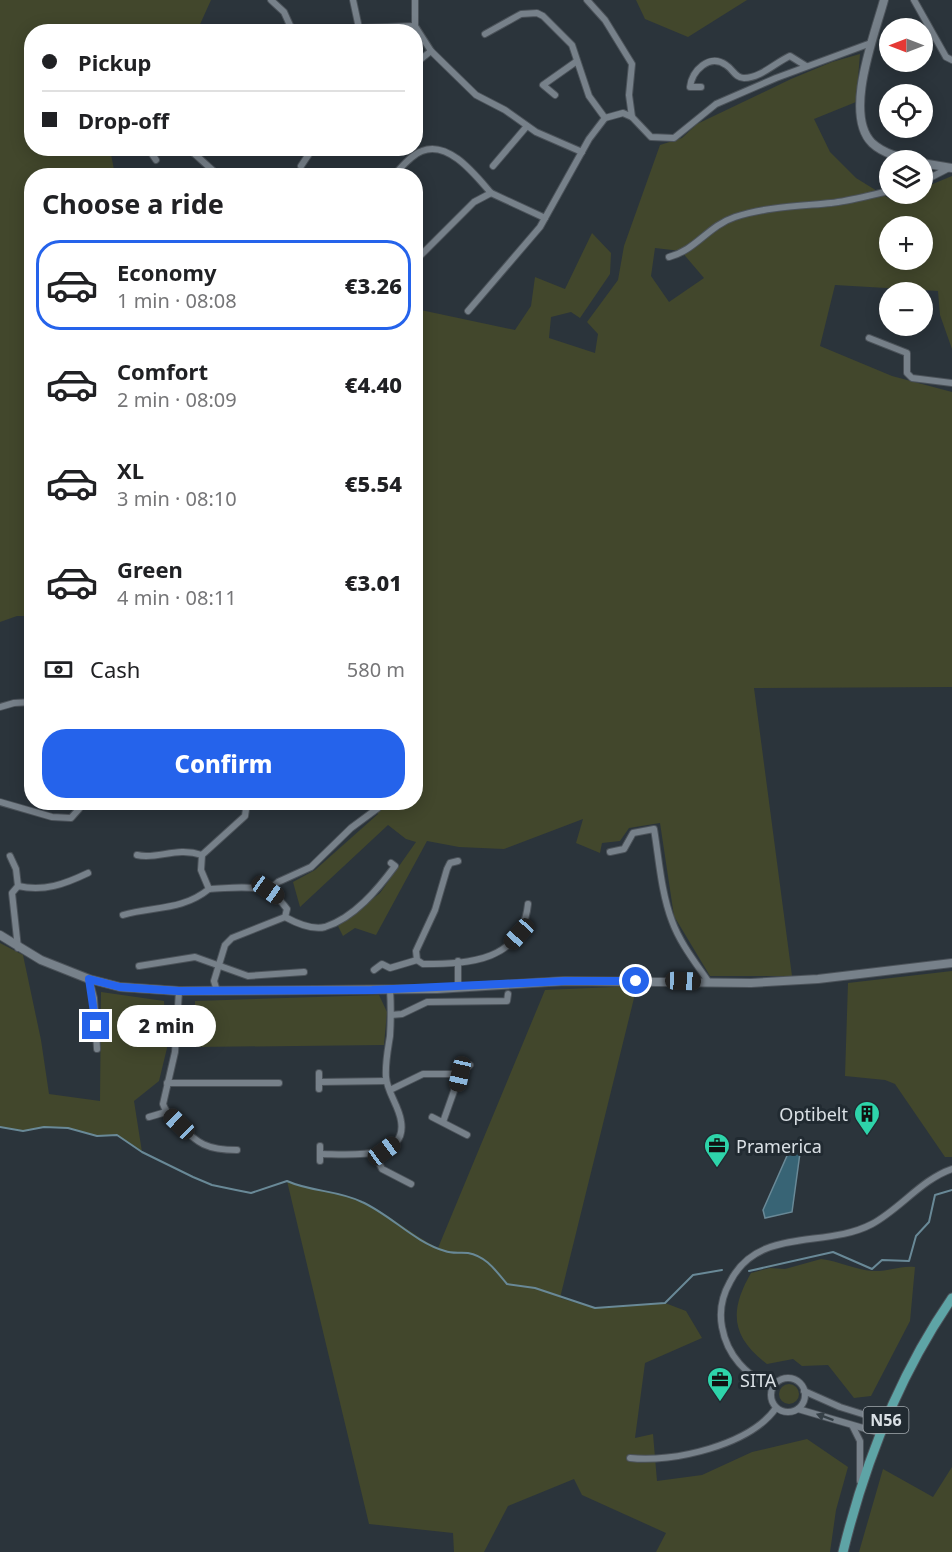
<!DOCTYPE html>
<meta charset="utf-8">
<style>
:root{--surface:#fff;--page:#f6f6f6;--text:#202124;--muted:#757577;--line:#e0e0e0;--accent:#2563eb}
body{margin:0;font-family:"Noto Sans",sans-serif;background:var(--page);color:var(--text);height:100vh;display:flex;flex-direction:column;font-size:22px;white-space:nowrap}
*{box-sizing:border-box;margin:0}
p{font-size:20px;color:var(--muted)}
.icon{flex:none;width:33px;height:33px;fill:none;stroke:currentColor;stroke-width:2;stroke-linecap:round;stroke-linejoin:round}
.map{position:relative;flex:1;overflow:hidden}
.drawer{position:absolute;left:24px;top:168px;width:399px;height:642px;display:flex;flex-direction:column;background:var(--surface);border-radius:24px;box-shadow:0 3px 15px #0003}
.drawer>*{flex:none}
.banner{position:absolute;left:24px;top:24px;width:399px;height:132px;border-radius:24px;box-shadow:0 3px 15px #0003;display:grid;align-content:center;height:132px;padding:0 18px;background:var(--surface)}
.needle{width:39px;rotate:270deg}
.controls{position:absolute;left:879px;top:18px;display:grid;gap:12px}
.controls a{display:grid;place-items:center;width:54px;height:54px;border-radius:50%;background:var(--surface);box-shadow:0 3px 15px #0003;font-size:30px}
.end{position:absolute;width:27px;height:27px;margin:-14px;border:8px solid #2563eb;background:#fff;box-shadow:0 0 0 3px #fff}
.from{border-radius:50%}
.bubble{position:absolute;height:42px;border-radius:21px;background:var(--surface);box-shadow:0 3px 15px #0003;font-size:20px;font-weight:800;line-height:42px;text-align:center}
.car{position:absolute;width:18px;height:36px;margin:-18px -9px;border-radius:8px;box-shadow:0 0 4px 2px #0007;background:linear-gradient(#222 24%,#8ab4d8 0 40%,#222 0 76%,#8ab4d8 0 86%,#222 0)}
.banner b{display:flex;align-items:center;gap:21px;height:57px;font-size:22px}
.banner b+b{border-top:2px solid var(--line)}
.banner i{width:15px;height:15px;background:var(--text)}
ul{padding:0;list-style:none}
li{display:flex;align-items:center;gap:18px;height:90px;margin:0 12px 9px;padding:0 6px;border:3px solid transparent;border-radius:24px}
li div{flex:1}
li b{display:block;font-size:22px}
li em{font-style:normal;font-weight:800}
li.on{border-color:var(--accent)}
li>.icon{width:54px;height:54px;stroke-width:1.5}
h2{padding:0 18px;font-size:27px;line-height:72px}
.pay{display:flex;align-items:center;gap:15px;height:66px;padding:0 18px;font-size:22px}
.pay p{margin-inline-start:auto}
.cta{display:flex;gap:12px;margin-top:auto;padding:12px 18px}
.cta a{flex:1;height:69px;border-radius:24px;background:var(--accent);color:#fff;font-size:24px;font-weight:800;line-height:69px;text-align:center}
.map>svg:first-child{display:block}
.green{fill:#42472c;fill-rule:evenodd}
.water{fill:#386475;stroke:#698997;stroke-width:1.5}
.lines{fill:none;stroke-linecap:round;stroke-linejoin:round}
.stream{stroke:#698997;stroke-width:2}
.minor-casing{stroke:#4b5259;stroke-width:8}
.tertiary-casing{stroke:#4b5259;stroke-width:10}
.primary-casing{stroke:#4b5259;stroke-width:11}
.minor{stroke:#77818a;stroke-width:6}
.tertiary{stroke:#77818a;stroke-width:8}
.primary{stroke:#5ea4a6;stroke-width:9}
.oneway{fill:#364047}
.route{stroke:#2563eb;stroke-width:8}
.labels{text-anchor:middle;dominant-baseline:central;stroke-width:6;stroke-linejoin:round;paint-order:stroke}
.shield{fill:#212a31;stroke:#a2a9af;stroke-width:1.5}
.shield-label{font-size:16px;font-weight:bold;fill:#dae0e5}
.poi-label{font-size:18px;fill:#dae0e5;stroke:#212a31;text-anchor:start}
</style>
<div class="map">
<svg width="952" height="1552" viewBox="0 0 952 1552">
<rect width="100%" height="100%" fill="#2b343b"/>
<g class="green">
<polygon points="0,0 211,0 197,31 32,32 32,148 110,149 115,175 32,176 31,616 17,616 0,622"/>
<polygon points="636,0 747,0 688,37 645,19"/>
<path d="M860,54L856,102L814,119L830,152L856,178L890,199L906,194H922L923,188L952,176V349L940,315L938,291L835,285L820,346L892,376L952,392V687L754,688L792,976H710L674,916L660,823L629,828L620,841L602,843L600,853L576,843L583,819L504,849L459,847L427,841L376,935L355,928L343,936L338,926L380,893L416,842L406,839L388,825L300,907L293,882L315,870L378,814L374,803L416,802V309L515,330L531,306L535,277L565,289L592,233L611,253L610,274L580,318L571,312L551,317L549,338L595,353L598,334L587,322L618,280L624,246L660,145L682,138L697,124L791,79L832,62ZM890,226H922V260H890ZM655,248L681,251L704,278L669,302L651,276Z"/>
<polygon points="0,943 23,955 41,1040 49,1094 100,1101 101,992 164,1001 167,1048 159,1081 134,1101 142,1152 117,1135 97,1136 68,1128 44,1127 23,1131 0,1127"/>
<polygon points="952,971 952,1157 945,1157 895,1084 885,1080 845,1076 848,983"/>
<path d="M637,986L560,1298L595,1308L665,1303L686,1311L702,1338L645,1363L635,1438L653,1434L657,1481L702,1475L752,1452L807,1439L848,1467L836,1510L830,1552H656L666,1533L582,1495L574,1479L508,1506L484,1552H454L453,1533L369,1524L287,1181C310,1191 335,1190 358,1200C387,1212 410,1234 438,1248L545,990Z"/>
<polygon points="379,995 387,1012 384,1045 195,1047 195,1001"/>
<path d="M821,1259C838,1261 857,1270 872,1271C888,1272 900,1265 915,1267L910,1321L871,1396L854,1398L828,1365L802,1366L793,1359L767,1364C731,1337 729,1311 751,1273L770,1268L785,1269Z"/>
<circle cx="789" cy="1394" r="10"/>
<polygon points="952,1467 952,1552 859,1552 883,1469 933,1497"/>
</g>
<polygon class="water" points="790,1149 800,1153 792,1212 765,1218 763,1210"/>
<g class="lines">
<g class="stream">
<path d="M0,1127L23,1131L44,1127L68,1128L97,1136L117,1135L142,1152L193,1177L212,1185L236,1190L251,1193L287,1181C311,1192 338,1190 362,1202C391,1215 414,1242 445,1251C452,1254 461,1252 468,1253C486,1256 496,1271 507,1284L535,1288L595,1308L665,1303L693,1275L722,1270"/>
<polyline points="749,1271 833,1252 872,1269 882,1260 909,1261 916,1236 929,1222 935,1195 952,1190"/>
</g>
<defs>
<g id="minor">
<polyline points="271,0 284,12 293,32"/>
<polyline points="415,0 415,26"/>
<polyline points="914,0 946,57 952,60"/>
<polyline points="359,28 415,26 431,51 476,95 505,110 536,132 582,152"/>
<polyline points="345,32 359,28 353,0"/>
<polyline points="485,34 521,14 537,13 543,16 572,45 589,96 605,118"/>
<polyline points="416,63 431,51"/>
<path d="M701,87H690C692,71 709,53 726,65C733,69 735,78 744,78C761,78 776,62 790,56L806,66"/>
<polyline points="555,95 543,85 577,61"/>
<polyline points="632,117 651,137 674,138 716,104 776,78 871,43"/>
<polyline points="148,148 156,160"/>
<polyline points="188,148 219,176"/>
<polyline points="301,166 313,148"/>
<polyline points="493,166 527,126"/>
<path d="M393,176C402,167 411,155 422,151C449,140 476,176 491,193L474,202L416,260"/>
<polyline points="922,182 949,168"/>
<polyline points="491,193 545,218"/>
<path d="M669,257C696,250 708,226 735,217C765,207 800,206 831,203C850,201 870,195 890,191"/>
<polyline points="468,311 540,227 589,139 605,118 623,113 632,117 629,95 632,64 605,20 587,0"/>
<polyline points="869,338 907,353 907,373 912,378 952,383"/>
<polyline points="0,707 14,703 32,702"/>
<polyline points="0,802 52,817 71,818 79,809"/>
<path d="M610,852L624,849L633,833L654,829C659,859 661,892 672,921C680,943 695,962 708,981"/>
<path d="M137,855C158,860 176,846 202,855L245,816L247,802"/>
<polyline points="10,856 16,869 18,886"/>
<path d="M458,861L450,863L447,869L435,910L416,951L417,960L423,964C470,964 522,961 528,904"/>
<path d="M209,889C240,888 267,880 287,909L285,917L232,938L225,945L214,981L217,991"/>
<polyline points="268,890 278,882 311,867 351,828 378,808"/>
<path d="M123,915C153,906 182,911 209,889L201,870L202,855"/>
<path d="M285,917C296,923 313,930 325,927C354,918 378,889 395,866L391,863"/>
<path d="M18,948L12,893L18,886C44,892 65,884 88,873"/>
<polyline points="458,961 458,987"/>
<polyline points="139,966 195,957 248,976 304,972"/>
<polyline points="374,970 382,964 390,968 417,960"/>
<polyline points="89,979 94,998 97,1049"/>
<path d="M179,991L175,1052L163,1104C166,1113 171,1116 177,1123C198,1144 207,1150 237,1150"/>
<polyline points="391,1015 402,1014 427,1002 507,1001 508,994"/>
<polyline points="319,1073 319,1089"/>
<polyline points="319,1082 386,1081"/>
<polyline points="167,1083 279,1083"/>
<polyline points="390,1090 423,1074 460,1074"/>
<polyline points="149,1117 166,1112"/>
<polyline points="432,1117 467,1135"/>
<polyline points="443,1122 460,1074 470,1065"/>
<polyline points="374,1153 382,1169 411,1184"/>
<path d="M320,1154C345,1154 408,1162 401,1121C399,1106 387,1092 386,1077C385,1063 388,1049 390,1036C391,1020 391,1005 390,989"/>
<polyline points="320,1161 320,1146"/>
<circle cx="788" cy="1395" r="17"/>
<path d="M773,1387C746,1376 727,1355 722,1327C719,1311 722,1296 730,1282C758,1226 825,1249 872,1224C900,1209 922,1179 952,1169"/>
<polyline points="804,1391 840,1407 885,1421"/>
<polyline points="798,1409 880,1433"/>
<polyline points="853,1427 860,1441 860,1481"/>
<path d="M630,1458C673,1463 750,1445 776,1408"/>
</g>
<g id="tertiary">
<path d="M884,0C875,34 843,114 872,143C884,154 899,157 914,160"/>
<polyline points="922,163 952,168"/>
<polyline points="0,935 41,960 89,979 120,987 179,991 437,989 565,981 751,983 818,979 952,963"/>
</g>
<path id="primary" d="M843,1552C865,1462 899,1375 952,1298"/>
</defs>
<use href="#minor" class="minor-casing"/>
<use href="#tertiary" class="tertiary-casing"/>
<use href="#primary" class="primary-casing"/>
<use href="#minor" class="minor"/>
<use href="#tertiary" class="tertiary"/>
<use href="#primary" class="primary"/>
</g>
<defs><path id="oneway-solid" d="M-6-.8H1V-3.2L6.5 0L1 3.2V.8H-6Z" transform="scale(1.5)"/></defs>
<use class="oneway" href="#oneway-solid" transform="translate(825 1417) rotate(-160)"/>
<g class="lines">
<polyline class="route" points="96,1026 89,979 120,987 179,991 372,990 565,981 636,981"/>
</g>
<defs>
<symbol id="building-pin" viewBox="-11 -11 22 30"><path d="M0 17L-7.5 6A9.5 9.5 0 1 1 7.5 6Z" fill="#2ed4aa" stroke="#212a31"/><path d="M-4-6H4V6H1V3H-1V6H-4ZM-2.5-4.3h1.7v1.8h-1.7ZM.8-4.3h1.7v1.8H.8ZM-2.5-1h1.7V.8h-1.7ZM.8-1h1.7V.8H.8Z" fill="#111"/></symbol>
<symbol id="office-pin" viewBox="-11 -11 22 30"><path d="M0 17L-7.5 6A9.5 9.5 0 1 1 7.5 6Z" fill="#2ed4aa" stroke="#212a31"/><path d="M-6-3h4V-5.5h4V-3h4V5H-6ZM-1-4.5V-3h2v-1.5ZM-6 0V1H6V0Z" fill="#111"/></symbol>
</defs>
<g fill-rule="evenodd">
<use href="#building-pin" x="852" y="1099" width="30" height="40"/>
<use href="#office-pin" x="702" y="1131" width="30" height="40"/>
<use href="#office-pin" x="705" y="1365" width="30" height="40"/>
</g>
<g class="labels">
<rect class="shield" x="863.5" y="1407" width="45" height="26" rx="4.5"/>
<g class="shield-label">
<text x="886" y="1420">N56</text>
</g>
<g class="poi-label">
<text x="848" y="1114" text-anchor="end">Optibelt</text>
<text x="736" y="1146">Pramerica</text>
<text x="740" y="1380">SITA</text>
</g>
</g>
</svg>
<div class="controls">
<a><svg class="needle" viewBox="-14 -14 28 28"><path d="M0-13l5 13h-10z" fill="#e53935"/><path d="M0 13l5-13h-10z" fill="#757577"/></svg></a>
<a><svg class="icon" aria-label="locate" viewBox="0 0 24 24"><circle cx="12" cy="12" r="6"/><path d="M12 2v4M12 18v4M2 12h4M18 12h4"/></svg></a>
<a><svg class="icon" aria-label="layers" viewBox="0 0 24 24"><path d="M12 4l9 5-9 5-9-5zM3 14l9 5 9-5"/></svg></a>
<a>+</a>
<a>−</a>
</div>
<i class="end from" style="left:636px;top:981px"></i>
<i class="end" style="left:96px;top:1026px"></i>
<div class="bubble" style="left:117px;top:1005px;width:99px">2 min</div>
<i class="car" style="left:268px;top:890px;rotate:125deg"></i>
<i class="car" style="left:519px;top:934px;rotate:222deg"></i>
<i class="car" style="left:683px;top:981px;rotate:92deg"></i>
<i class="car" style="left:460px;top:1074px;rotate:193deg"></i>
<i class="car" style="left:179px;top:1124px;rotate:314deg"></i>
<i class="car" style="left:384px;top:1151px;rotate:54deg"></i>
<div class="banner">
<b><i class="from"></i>Pickup</b>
<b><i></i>Drop-off</b>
</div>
<section class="drawer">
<h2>Choose a ride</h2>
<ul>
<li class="on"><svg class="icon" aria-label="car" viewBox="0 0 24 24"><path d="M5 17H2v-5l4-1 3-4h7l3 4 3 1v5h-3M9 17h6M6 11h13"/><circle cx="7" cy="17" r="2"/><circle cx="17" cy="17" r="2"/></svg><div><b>Economy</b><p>1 min · 08:08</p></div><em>€3.26</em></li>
<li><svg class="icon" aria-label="car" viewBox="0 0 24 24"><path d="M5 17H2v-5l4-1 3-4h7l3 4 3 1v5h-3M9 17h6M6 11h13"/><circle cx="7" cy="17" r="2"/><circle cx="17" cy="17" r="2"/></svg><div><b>Comfort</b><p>2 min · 08:09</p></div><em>€4.40</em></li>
<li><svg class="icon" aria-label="car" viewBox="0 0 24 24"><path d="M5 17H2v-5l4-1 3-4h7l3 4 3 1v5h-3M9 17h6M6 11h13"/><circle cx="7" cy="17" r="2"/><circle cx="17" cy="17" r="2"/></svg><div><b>XL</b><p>3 min · 08:10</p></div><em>€5.54</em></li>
<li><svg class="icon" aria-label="car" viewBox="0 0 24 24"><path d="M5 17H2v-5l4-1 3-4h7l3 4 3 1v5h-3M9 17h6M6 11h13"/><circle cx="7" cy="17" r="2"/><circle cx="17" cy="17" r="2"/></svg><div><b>Green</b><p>4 min · 08:11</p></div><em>€3.01</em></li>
</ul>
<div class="pay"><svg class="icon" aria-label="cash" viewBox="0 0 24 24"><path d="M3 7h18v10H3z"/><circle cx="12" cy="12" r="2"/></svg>Cash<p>580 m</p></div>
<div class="cta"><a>Confirm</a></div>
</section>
</div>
